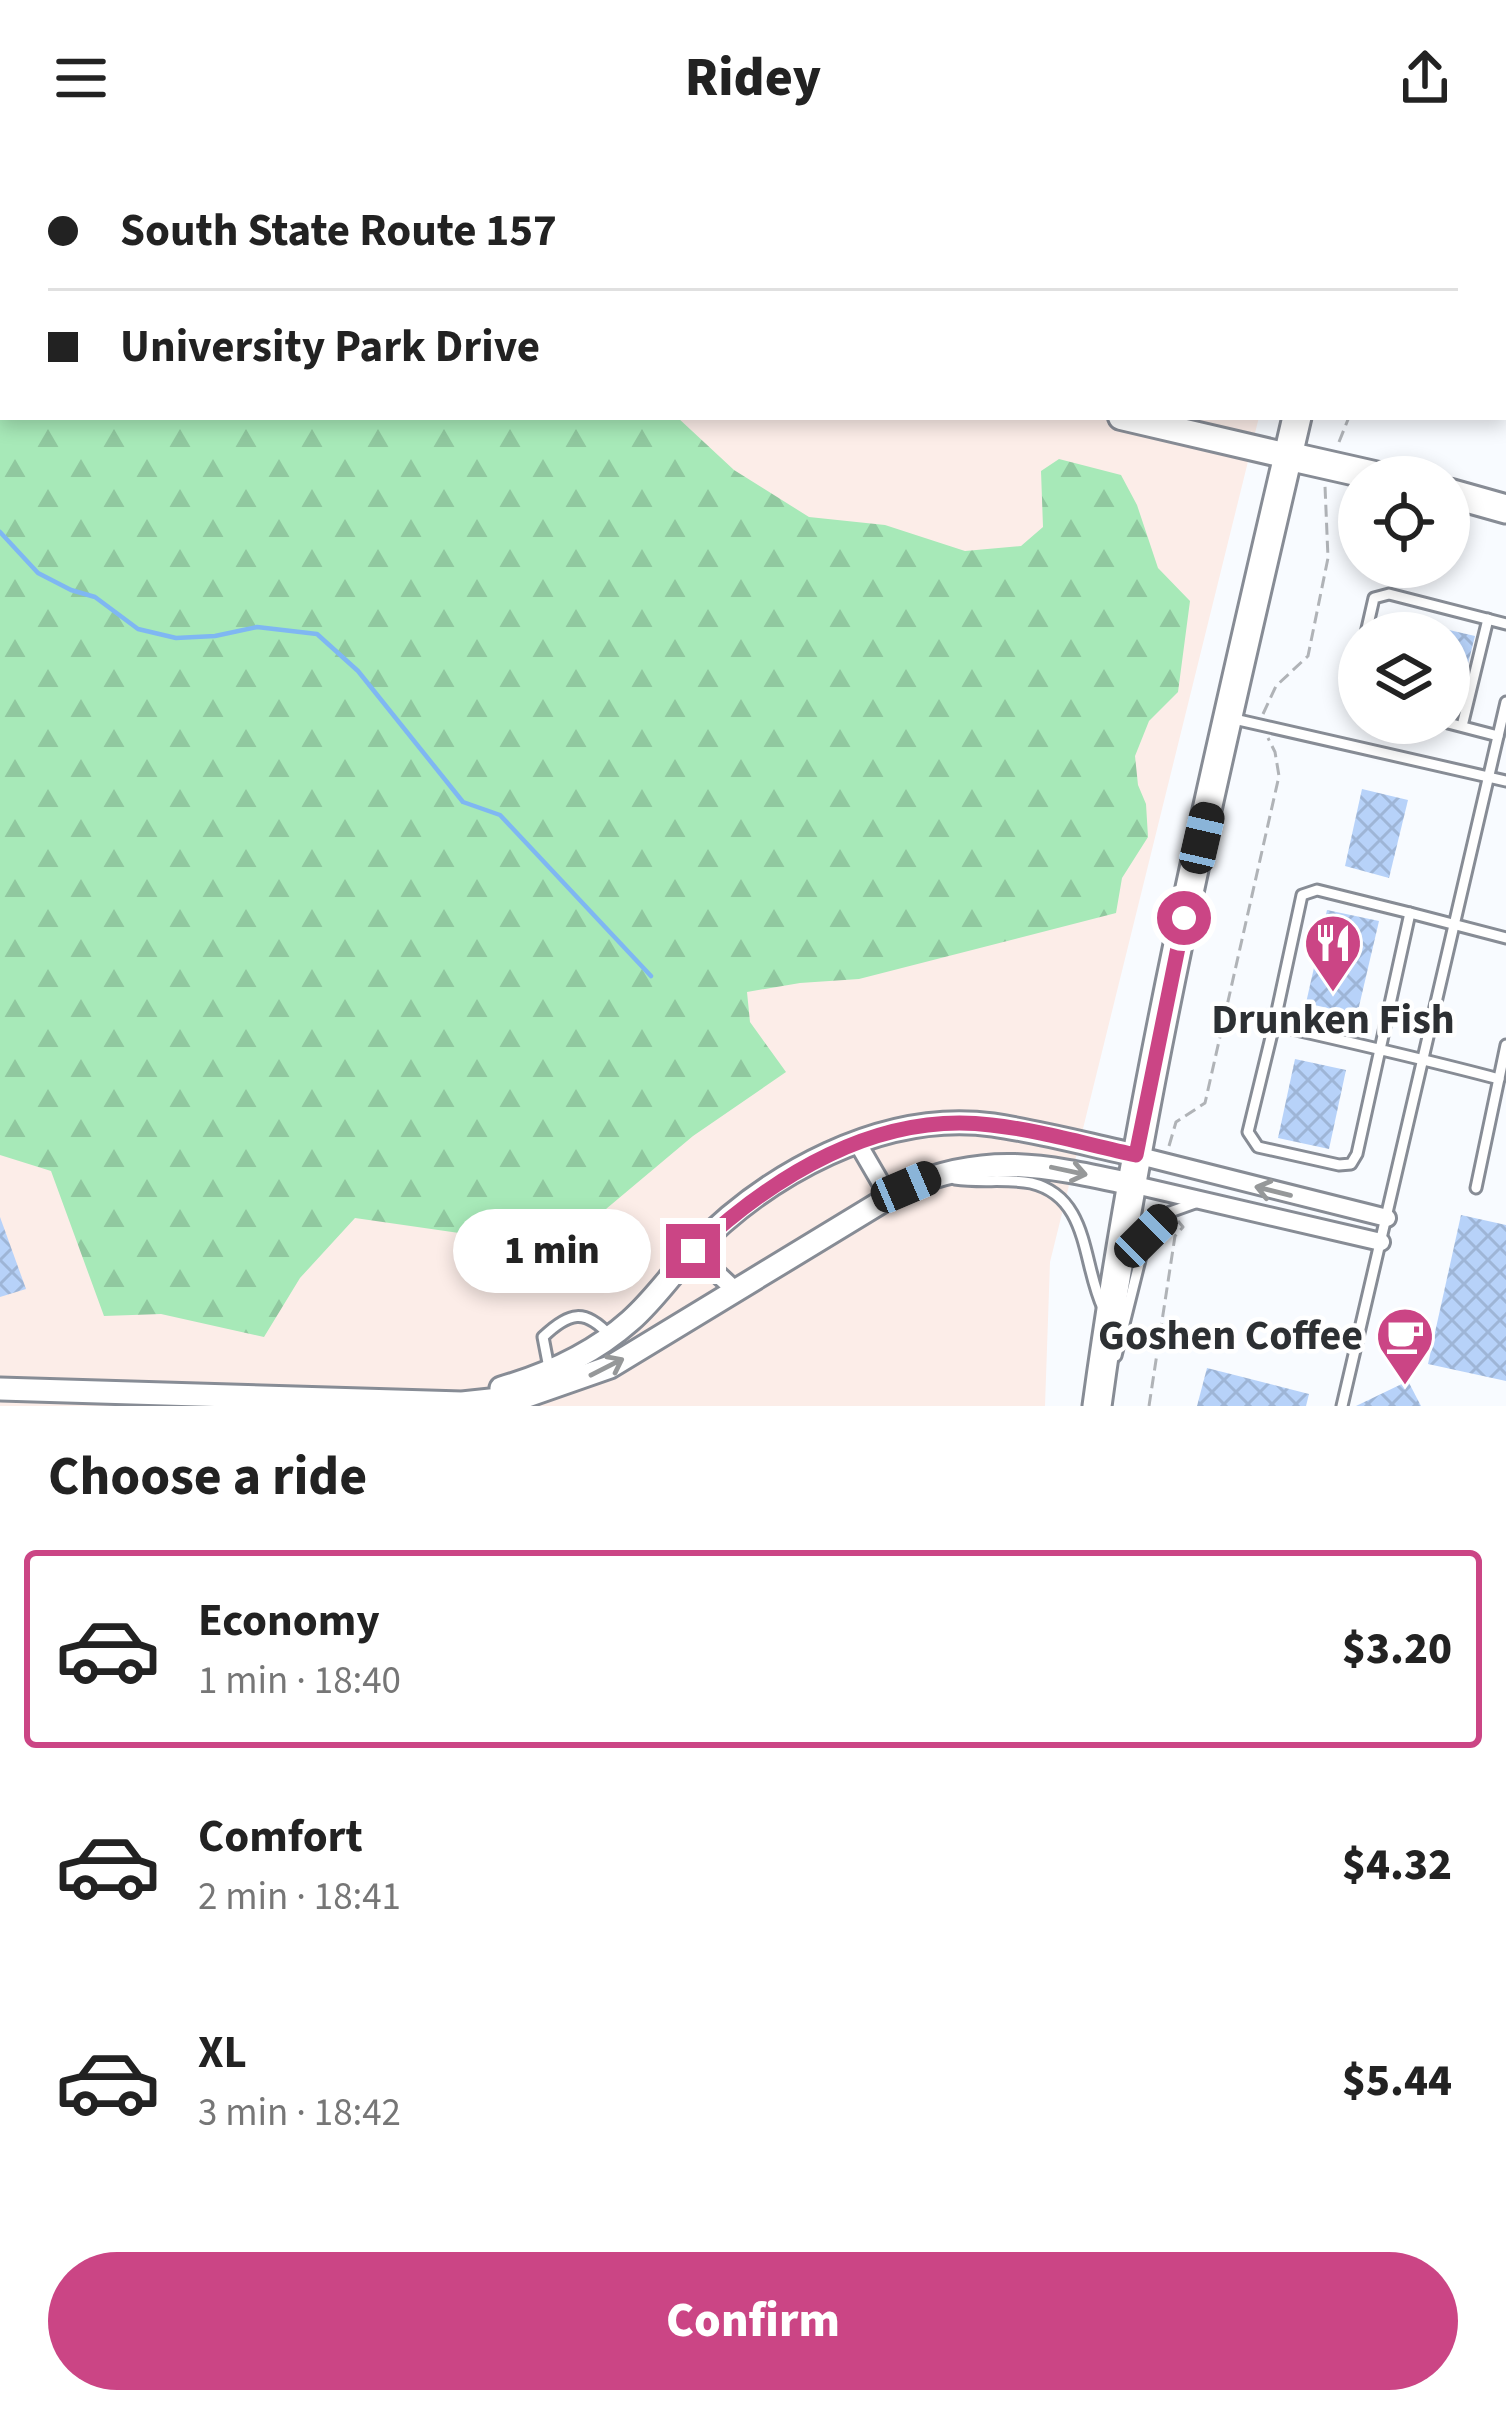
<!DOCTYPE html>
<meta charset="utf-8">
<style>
:root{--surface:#fff;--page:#f2f2f2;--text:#222;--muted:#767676;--line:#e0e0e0;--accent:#cb4585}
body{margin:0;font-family:"Source Sans 3",sans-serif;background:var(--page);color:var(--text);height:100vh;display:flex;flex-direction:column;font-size:45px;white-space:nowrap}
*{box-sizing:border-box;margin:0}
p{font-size:39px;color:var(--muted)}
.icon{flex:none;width:66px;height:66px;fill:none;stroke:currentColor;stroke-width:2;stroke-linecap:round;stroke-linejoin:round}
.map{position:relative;height:1250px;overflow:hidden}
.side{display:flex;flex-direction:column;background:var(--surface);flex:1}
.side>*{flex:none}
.hud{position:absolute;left:0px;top:0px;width:1506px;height:264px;box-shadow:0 6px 18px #0003;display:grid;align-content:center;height:264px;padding:0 48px;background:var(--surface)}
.tools{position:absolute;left:1338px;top:300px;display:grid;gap:24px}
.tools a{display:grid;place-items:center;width:132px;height:132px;border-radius:50%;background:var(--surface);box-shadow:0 6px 18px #0003;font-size:60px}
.end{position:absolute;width:54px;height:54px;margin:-27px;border:15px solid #cb4585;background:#fff;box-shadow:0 0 0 6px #fff}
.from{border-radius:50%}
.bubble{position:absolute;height:84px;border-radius:42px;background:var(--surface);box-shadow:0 6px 18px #0003;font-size:39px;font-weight:800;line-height:84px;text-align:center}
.car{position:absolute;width:36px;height:72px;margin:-36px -18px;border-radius:15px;box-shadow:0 0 9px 3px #0007;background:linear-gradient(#222 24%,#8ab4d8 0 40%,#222 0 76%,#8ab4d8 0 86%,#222 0)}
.hud b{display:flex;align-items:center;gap:42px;height:114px;font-size:45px}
.hud b+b{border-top:3px solid var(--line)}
.hud i{width:30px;height:30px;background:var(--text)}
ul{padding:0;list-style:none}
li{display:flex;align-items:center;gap:36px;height:198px;margin:0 24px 18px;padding:0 24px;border:6px solid transparent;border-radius:12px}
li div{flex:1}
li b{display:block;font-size:45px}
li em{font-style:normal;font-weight:800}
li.selected{border-color:var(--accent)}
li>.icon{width:108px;height:108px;stroke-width:1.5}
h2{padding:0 48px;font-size:54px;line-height:144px}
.button{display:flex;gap:24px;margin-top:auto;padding:24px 48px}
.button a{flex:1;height:138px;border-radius:72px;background:var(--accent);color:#fff;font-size:48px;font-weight:800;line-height:138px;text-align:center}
header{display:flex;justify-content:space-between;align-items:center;height:156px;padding:0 48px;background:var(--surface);font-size:54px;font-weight:800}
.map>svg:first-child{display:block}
.education{fill:#fcede8}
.forest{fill:url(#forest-firs)}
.cemetery{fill:url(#cemetery-stones)}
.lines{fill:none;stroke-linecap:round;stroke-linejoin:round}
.stream{stroke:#7fb7f2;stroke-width:4.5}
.building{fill:url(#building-cross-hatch)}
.service-casing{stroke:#878c95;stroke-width:15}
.minor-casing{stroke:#878c95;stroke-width:22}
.tertiary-casing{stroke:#878c95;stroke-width:27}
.secondary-casing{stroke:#878c95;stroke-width:30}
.primary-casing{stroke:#878c95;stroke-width:33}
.path{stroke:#b0b3b7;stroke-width:3;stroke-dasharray:12 6;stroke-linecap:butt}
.service{stroke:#fff;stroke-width:9}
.minor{stroke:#fff;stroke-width:16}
.tertiary{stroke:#fff;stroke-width:21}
.secondary{stroke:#fff;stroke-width:24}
.primary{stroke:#fff;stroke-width:27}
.oneway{stroke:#969899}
.route{stroke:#cb4585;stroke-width:15}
.labels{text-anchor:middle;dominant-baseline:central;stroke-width:9;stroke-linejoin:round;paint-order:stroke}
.poi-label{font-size:42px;font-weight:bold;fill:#2d3033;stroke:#fff}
</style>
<header><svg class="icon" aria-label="menu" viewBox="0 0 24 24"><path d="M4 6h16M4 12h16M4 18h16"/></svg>Ridey<svg class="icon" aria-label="share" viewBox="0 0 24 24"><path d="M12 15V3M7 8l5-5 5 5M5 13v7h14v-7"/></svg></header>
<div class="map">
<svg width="1506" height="1250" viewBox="0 0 1506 1250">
<defs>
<pattern id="forest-firs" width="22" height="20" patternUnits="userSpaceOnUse" patternTransform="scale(3)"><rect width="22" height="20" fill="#a7e9b8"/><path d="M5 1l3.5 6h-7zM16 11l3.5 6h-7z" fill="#90c89f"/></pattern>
<pattern id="cemetery-stones" width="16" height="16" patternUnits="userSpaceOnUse" patternTransform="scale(3)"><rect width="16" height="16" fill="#a7e9b8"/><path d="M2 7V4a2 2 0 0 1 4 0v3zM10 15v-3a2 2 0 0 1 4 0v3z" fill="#90c89f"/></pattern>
<pattern id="building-cross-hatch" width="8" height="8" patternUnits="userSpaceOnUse" patternTransform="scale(3)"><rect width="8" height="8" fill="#b7d2f9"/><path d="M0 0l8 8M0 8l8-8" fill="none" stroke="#9eb5d6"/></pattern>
</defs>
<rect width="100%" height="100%" fill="#f8fbff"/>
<polygon class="education" points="0,0 818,3 3,3 3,261 1259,261 1050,1106 1045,1250 0,1250"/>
<g class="forest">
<polygon points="464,0 800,0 818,3 470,3"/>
<polygon points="0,34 3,261 677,261 734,314 809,361 885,369 965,395 1021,390 1043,371 1041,315 1059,303 1121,319 1137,349 1158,412 1190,445 1178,536 1149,565 1135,600 1138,629 1146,648 1148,681 1122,722 1116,757 859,823 800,827 747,836 750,866 786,916 693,980 606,1053 568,1064 532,1057 466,1078 355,1062 300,1122 264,1181 161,1158 104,1160 51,1015 0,999"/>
</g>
<polygon class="cemetery" points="800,0 1325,0 818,3"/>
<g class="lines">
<polyline class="stream" points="0,376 38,417 71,434 95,441 138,473 176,482 215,480 257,471 317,478 358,515 463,646 500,659 651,820"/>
</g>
<g class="building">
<polygon points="1394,461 1443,472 1442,477 1391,477"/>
<polygon points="1449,474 1475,480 1461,535 1449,532"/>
<polygon points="1362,633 1408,644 1389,722 1345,710"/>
<polygon points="1327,754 1379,765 1357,859 1306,847"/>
<polygon points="1295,903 1346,914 1329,993 1278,982"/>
<polygon points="1461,1059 1506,1069 1506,1225 1428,1208"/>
<polygon points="0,1061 26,1133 0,1141"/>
<polygon points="1207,1212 1309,1238 1306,1250 1197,1250"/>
<polygon points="1408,1225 1421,1250 1356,1250"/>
</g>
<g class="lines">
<defs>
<g id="service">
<polyline points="1366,477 1374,442 1389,438 1506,468"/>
<polyline points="1359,506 1351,538 1359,543"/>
<polyline points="1234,563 1506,625"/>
<polyline points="1448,567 1498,580"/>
<polyline points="1462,570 1488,463"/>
<polyline points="1274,869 1302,739 1317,734 1410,757"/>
<path d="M1499,923C1424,903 1349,886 1274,869L1248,976L1258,991L1339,1009L1351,1008L1357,998L1410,757L1506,782"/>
<path d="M955,1023C981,1027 1006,1022 1031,1027C1090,1041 1082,1108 1103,1152"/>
<polyline points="1476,1032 1506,889"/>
<polyline points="1116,1200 1146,1080 1170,1056 1198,1046"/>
<path d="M549,1212L543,1181C569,1156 585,1152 610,1180"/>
<polyline points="1342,1250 1506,546"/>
</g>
<g id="minor">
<polyline points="857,986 889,1041"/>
<polyline points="1136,999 1387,1062"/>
<polyline points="1131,1028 1381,1086"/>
<polyline points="693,1095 736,1135"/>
</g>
<g id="tertiary">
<path d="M501,1232C549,1218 593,1198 630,1165C653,1145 671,1119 691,1097C766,1018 882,954 993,969C1041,976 1089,989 1136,999"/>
<path d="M0,1233L462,1247L527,1240L610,1211L906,1031C988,996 1047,1010 1131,1028"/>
</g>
<g id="secondary">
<polyline points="129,0 134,3"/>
<polyline points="1121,261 1288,300"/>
</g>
<g id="primary">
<polyline points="1358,3 1359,0"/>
<polyline points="1288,300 1381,321"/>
<polyline points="1449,337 1506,353"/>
<path d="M1097,1250C1142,917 1221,588 1297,261"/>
</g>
</defs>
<use href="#service" class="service-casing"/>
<use href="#minor" class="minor-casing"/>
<use href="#tertiary" class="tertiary-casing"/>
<use href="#secondary" class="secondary-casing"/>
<use href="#primary" class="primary-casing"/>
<g class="path">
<polyline points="1409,3 1410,0"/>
<polyline points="1339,286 1349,261"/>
<polyline points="1263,558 1276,530 1308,500 1328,402 1325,330"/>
<polyline points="1169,990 1176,966 1205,947 1279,620 1275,596 1268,582"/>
<polyline points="1149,1250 1175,1080 1183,1071 1178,1065"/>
</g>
<use href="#service" class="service"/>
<use href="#minor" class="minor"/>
<use href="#tertiary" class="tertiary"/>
<use href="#secondary" class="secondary"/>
<use href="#primary" class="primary"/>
</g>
<defs><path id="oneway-shaft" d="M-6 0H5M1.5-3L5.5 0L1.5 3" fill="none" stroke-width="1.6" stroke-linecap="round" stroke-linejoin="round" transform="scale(3)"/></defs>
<g class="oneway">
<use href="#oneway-shaft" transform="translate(1069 1015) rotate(12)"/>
<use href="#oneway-shaft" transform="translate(1273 1035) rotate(-166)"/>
<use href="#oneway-shaft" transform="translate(607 1211) rotate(-27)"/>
</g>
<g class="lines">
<path class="route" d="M693,1095C773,1020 877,955 991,969C1039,974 1089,989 1136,999L1184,762"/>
</g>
<defs>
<symbol id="restaurant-pin" viewBox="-11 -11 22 30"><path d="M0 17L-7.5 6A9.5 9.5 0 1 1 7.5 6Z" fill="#cb4585" stroke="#fff"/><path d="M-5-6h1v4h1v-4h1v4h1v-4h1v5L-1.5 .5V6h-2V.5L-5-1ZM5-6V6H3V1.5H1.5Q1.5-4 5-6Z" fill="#fff"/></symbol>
<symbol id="cafe-pin" viewBox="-11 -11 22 30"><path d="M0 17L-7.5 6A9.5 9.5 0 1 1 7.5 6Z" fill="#cb4585" stroke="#fff"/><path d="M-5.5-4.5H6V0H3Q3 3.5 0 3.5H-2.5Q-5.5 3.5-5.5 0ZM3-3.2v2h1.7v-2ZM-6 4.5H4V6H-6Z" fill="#fff"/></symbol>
</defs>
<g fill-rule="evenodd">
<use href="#restaurant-pin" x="1300" y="754" width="66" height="90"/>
<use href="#cafe-pin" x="1372" y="1147" width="66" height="90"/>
</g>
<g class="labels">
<g class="poi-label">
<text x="1333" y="864">Drunken Fish</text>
<text x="1363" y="1180" text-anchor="end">Goshen Coffee</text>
</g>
</g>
</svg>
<div class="tools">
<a><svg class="icon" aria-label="locate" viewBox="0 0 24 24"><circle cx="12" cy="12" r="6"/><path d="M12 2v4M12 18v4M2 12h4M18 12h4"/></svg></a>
<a><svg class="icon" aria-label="layers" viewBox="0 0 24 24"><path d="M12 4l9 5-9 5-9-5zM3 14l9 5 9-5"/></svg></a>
</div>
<i class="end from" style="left:1184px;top:762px"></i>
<i class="end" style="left:693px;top:1095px"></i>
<div class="bubble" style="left:453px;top:1053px;width:198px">1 min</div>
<i class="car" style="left:1202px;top:682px;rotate:13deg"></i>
<i class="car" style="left:906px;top:1031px;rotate:67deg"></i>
<i class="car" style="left:1146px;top:1080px;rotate:45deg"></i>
<div class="hud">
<b><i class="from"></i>South State Route 157</b>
<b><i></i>University Park Drive</b>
</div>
</div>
<section class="side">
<h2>Choose a ride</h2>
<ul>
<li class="selected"><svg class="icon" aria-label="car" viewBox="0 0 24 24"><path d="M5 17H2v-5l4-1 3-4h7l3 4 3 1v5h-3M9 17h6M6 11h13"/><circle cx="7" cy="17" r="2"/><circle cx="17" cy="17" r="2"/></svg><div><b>Economy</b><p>1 min · 18:40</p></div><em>$3.20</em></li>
<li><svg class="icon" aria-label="car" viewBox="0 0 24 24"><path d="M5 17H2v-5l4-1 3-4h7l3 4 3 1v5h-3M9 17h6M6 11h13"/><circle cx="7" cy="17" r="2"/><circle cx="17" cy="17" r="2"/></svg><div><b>Comfort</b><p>2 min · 18:41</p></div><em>$4.32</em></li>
<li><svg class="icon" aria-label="car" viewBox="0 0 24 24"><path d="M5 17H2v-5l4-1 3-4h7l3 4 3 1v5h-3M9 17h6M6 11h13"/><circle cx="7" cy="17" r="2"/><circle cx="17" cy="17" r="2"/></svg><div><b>XL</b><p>3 min · 18:42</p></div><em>$5.44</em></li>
</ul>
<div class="button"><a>Confirm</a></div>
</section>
